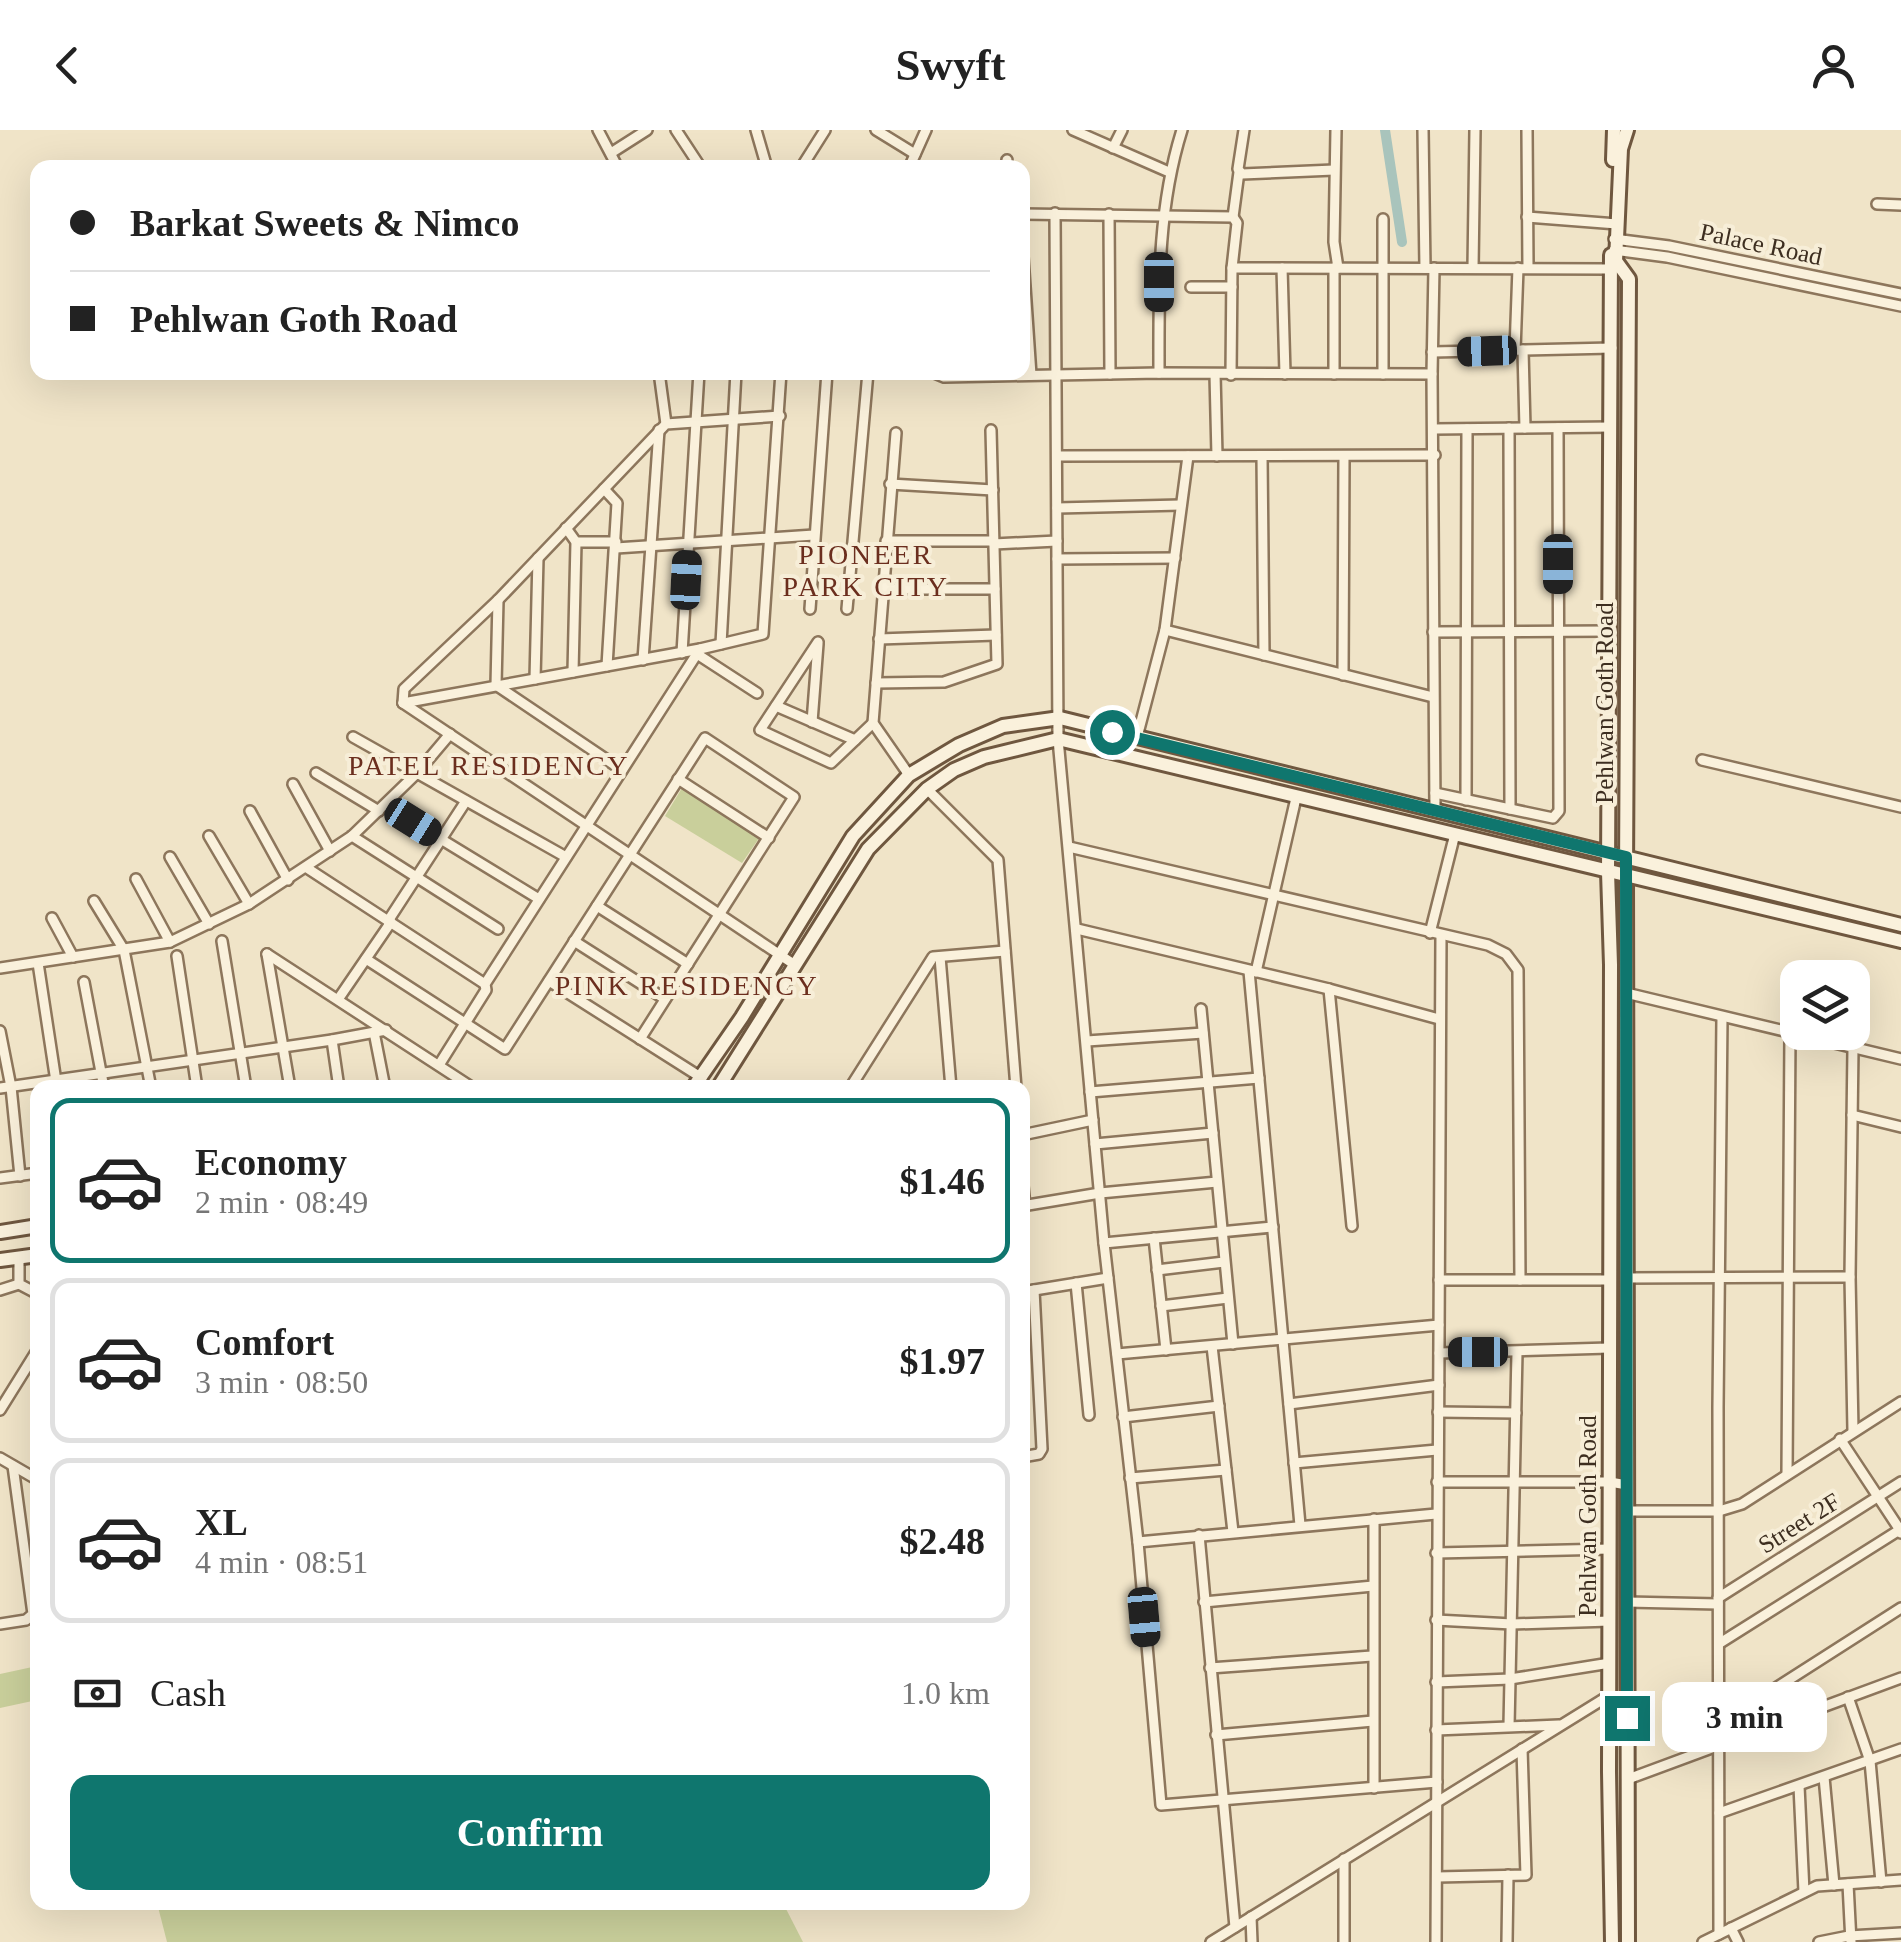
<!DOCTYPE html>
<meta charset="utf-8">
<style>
:root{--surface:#fff;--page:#f2f2f2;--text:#222;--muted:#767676;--line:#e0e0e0;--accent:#0f766e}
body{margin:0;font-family:"Times New Roman",serif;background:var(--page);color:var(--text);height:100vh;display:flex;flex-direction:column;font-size:38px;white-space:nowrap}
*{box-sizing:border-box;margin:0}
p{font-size:32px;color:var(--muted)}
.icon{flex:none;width:55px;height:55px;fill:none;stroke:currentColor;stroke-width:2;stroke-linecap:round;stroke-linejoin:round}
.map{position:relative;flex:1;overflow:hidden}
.panel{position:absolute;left:30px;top:950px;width:1000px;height:830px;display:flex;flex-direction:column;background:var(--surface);border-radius:20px;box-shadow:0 10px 40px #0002}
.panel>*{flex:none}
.banner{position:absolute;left:30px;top:30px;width:1000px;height:220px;border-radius:20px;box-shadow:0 10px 40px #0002;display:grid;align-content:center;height:220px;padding:0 40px;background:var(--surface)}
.controls{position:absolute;left:1780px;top:830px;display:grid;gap:20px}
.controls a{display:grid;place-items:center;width:90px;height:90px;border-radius:20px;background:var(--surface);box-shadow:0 10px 40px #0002;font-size:50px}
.end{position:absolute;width:45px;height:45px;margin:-22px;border:12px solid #0f766e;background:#fff;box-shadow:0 0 0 5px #fff}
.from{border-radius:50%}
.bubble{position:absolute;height:70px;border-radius:20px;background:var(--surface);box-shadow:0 10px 40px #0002;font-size:32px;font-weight:700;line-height:70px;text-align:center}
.car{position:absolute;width:30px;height:60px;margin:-30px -15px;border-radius:12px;box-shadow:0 0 8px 2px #0007;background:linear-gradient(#222 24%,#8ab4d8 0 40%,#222 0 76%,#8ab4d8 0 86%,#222 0)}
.banner b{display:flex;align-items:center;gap:35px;height:95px;font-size:38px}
.banner b+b{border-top:2px solid var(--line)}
.banner i{width:25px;height:25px;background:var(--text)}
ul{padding:18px 0 0;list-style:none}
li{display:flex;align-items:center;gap:30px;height:165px;margin:0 20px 15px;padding:0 20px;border:5px solid var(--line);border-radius:20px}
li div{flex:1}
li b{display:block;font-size:38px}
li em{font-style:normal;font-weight:700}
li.active{border-color:var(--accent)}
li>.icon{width:90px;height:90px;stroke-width:1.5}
.pay{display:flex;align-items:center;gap:25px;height:110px;padding:0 40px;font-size:38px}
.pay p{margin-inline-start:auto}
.cta{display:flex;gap:20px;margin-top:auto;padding:20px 40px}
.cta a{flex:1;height:115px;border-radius:20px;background:var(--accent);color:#fff;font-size:40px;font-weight:700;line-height:115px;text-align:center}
header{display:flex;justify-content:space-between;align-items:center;height:130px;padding:0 40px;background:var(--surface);font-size:45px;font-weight:700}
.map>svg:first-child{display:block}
.green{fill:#c9cf9b}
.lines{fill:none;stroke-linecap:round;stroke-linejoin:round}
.canal{stroke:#a9c4bc;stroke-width:10}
.minor-casing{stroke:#8d765c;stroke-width:14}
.tertiary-casing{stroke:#8d765c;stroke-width:16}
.secondary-casing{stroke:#6f573f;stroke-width:18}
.minor{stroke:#faf1dc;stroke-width:9}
.tertiary{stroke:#faf1dc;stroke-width:11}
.secondary{stroke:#faf1dc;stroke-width:12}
.route{stroke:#0f766e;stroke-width:12}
.labels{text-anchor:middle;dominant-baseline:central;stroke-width:8;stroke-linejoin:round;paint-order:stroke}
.street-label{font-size:25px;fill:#3d2e20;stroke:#f7eed8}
.neighbourhood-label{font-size:28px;letter-spacing:2.5px;fill:#6b2e1e;stroke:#f7eed8}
</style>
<header><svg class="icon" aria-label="back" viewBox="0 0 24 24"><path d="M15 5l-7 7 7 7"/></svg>Swyft<svg class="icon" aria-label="person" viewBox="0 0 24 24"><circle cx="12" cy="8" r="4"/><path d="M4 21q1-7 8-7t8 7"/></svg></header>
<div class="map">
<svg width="1901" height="1812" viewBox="0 0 1901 1812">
<rect width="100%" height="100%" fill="#f0e4c8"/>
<g class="green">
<polygon points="685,653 764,701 742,733 665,686"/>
<polygon points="37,1536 37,1570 0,1578 0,1544"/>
<polygon points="157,1773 783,1773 803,1812 167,1812"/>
</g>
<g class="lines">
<polyline class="canal" points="1385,0 1402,112"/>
<defs>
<g id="minor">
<polyline points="598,0 618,38"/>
<polyline points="676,0 701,38"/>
<polyline points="756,0 767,38"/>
<polyline points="876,0 915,24"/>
<polyline points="1073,0 1169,42"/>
<polyline points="1244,0 1238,39 1242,44 1334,40"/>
<polyline points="1336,0 1334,112 1338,138"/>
<polyline points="1423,0 1425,138"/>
<polyline points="1527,0 1528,138"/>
<polyline points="1113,18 1122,0"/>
<polyline points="611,23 647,0"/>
<polyline points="801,38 825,0"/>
<polyline points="909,38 926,0"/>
<polyline points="1006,38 1007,30"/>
<polyline points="1877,74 1901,75"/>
<polyline points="1055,83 1058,609 1104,1113 1138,1412 1161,1675 1437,1652"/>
<polyline points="1022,84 1233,87 1237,93 1232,138 1231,245"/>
<polyline points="1109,84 1110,244"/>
<polyline points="1233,87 1239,42"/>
<polyline points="1527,87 1617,94"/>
<polyline points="1383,89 1383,244"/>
<polyline points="1614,109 1669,116 1901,164"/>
<polyline points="1022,112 1031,245"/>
<polyline points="1614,120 1667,127 1901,176"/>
<polyline points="1232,138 1611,139"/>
<polyline points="1282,138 1285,244"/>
<polyline points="1334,138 1334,244"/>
<polyline points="1434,138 1432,244 1435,680"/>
<polyline points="1473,138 1475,0"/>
<polyline points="1191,157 1232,157"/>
<polyline points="1515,220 1518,138"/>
<polyline points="1523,220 1525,298"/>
<polyline points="1432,222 1612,218"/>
<polyline points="659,242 666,294"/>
<polyline points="932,242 944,247 1159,243 1432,244"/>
<path d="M1159,243C1159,159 1157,80 1182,0"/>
<polyline points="1215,244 1217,326"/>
<polyline points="1509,298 1510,679"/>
<polyline points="1434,299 1611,297"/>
<polyline points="896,303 873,593 909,645"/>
<polyline points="1057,326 1435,325"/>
<polyline points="1262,326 1264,525"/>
<polyline points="890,354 993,360"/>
<polyline points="604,359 617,373 607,536"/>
<polyline points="1057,378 1181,375"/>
<polyline points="566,398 576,412 573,542"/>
<polyline points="886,411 994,411"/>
<polyline points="576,412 616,412"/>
<polyline points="994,414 1057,411"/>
<polyline points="616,418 814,405"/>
<polyline points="1057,429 1175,428"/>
<polyline points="883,459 995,459"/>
<polyline points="498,470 496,555 622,640"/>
<polyline points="810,479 827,242"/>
<polyline points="847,479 868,242"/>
<polyline points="1165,500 1433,567"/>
<polyline points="1433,502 1609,501"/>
<polyline points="879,509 996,505"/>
<polyline points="818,512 760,600 831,633 873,593"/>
<polyline points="721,514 736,242"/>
<polyline points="682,523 699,242"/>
<polyline points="697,524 757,563"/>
<polyline points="643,530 659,300"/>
<polyline points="1343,545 1344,326"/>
<polyline points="535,549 538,428"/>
<polyline points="876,553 944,552 997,534 991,300"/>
<polyline points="403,573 700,519 763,504 781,242"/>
<polyline points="403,573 404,559 498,470 666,294 780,286"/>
<polyline points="403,573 795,835"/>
<polyline points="776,576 855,610"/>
<polyline points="812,592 818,514"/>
<polyline points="353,607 566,727"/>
<polyline points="1137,607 1165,500 1188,326"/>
<polyline points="1702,630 1901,677"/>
<polyline points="316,643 379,681"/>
<polyline points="678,649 769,708"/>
<polyline points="293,654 330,721"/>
<polyline points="927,659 998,730 1016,958"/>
<polyline points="1435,663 1553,688 1559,681 1558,298"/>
<polyline points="1466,670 1467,299"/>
<polyline points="385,675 539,769"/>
<polyline points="250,681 288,750"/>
<polyline points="209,706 249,774"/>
<polyline points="352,706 498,799"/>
<polyline points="1069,717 1488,815 1506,824 1518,840 1520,1150"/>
<polyline points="170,727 209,794"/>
<polyline points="307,738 485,854"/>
<polyline points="136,749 170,812"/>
<polyline points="94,771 124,820 151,958"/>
<polyline points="597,776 688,834"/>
<polyline points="52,788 73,827"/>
<polyline points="388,791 466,671"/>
<polyline points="1077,799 1329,859 1439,889"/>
<polyline points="1430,803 1455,704"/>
<polyline points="222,811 246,958"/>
<polyline points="574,811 665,869"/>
<polyline points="267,824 473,958"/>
<polyline points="267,824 290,958"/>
<polyline points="177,826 197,958"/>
<polyline points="940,827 951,958"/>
<polyline points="366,829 505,919 705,608 794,667 640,909"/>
<polyline points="38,833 57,958"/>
<polyline points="0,838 170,812 249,774 352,706 417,643 450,604"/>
<polyline points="1249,841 1300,1395"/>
<polyline points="1256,842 1296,668"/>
<polyline points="549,851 702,948"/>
<polyline points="84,852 104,958"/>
<polyline points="1329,859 1352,1096"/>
<polyline points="1626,863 1901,929"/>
<polyline points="339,868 391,792"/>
<polyline points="1201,879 1233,1214"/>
<polyline points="0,901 11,957 20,1046"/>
<polyline points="374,902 385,958"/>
<polyline points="332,910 339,958"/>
<polyline points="1087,911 1203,903"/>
<polyline points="1853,918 1850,1147 1853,1301"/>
<polyline points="439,935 486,860 485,854 700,519"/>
<polyline points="0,958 332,910 386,900"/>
<polyline points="850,958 933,827 1005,821"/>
<polyline points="1090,962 1259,948"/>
<polyline points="1852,985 1901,997"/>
<polyline points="1022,1005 1093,990"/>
<polyline points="1095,1014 1213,1003"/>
<polyline points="1022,1046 1025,1076"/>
<polyline points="0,1048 38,1043"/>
<polyline points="1022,1076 1100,1063 1217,1052"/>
<polyline points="1154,1108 1166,1220"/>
<polyline points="1104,1113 1273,1097"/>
<polyline points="19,1128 19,1154 38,1164"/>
<polyline points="1157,1140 1224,1132"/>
<polyline points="1627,1148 1850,1147"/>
<polyline points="1439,1150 1609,1150"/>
<polyline points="1076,1153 1089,1285"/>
<polyline points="0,1160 19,1154"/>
<polyline points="1022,1162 1108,1148"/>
<polyline points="1161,1176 1228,1168"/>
<polyline points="1212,1216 1233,1402"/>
<polyline points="1439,1223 1609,1218"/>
<polyline points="1117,1224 1439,1195"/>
<polyline points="1289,1274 1439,1255"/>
<polyline points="0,1280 38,1219"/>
<polyline points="1438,1282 1516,1283"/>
<polyline points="1123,1287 1219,1276"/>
<polyline points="1840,1309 1900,1400"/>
<polyline points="1022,1327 1039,1324 1042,1319 1034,1160"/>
<polyline points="0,1328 38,1350"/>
<polyline points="1294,1333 1437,1320"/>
<polyline points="1787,1344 1790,903"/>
<polyline points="1130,1348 1226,1340"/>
<polyline points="1437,1352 1610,1352 1627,1355"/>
<polyline points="1629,1381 1719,1381 1742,1374 1901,1272"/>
<polyline points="1374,1389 1374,1658"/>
<polyline points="1199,1405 1235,1797"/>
<polyline points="1138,1412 1436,1384"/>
<polyline points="1436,1423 1610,1419"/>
<polyline points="1718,1468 1901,1352"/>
<polyline points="1204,1472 1373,1456"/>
<polyline points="1627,1472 1718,1474"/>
<polyline points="1436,1490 1512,1494 1610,1491"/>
<polyline points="0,1494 26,1490 33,1484 13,1336"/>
<polyline points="1720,1513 1901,1399"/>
<polyline points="1210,1538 1372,1526"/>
<polyline points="1436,1552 1510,1549 1610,1533"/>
<polyline points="1848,1567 1870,1631 1881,1752"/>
<polyline points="1721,1593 1901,1478"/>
<polyline points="1509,1596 1517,1222"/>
<polyline points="1436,1600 1559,1595"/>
<polyline points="1216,1605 1373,1591"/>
<polyline points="1824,1647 1834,1755"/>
<polyline points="1628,1649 1901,1548"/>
<polyline points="1799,1656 1804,1762"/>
<polyline points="1719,1683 1901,1619"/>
<polyline points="1437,1747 1526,1745 1522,1619"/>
<polyline points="1848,1754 1851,1812"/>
<polyline points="1251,1787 1252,1812"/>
<polyline points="1731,1798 1738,1812"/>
<polyline points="1719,1804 1718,1278 1722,887"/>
<polyline points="1211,1812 1610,1565"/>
<polyline points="1344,1812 1344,1729"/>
<polyline points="1436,1812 1441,805"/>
<polyline points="1507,1812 1508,1745"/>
<polyline points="1703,1812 1817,1756 1901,1750"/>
<polyline points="1819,1812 1849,1806 1901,1803"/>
</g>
<polyline id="tertiary" points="1900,1400 1901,1402"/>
<g id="secondary">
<polyline points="1627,0 1621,19 1616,131 1629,149 1626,746 1628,1812"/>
<polyline points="1613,30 1614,0"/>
<polyline points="1611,125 1608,742 1611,835 1609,1642 1612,1812"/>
<polyline points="693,958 742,887 853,706 909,645 959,615 1003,596 1060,588 1901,795"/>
<polyline points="718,958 868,719 927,659 954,640 984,627 1058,609 1901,811"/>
<polyline points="0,1102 38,1096"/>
<polyline points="0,1130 38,1125"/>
</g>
</defs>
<use href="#minor" class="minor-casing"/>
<use href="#tertiary" class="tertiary-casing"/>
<use href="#secondary" class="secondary-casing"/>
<use href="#minor" class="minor"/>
<use href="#tertiary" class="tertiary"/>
<use href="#secondary" class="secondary"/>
</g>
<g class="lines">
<polyline class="route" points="1112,602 1626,727 1627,1588"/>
</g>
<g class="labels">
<g class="street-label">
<text transform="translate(1761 114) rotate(12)">Palace Road</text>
<text transform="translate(1604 573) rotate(-90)">Pehlwan Goth Road</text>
<text transform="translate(1587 1386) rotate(-90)">Pehlwan Goth Road</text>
<text transform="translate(1799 1393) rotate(-32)">Street 2F</text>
</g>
<g class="neighbourhood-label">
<text x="866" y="424">PIONEER<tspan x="866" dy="32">PARK CITY</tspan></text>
<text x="489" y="635">PATEL RESIDENCY</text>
<text x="687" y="855">PINK RESIDENCY</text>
</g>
</g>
</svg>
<div class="controls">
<a><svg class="icon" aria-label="layers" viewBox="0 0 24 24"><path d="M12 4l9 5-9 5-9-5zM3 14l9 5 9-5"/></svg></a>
</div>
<i class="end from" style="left:1112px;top:602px"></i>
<i class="end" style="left:1627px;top:1588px"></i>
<div class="bubble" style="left:1662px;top:1552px;width:165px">3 min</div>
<i class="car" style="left:1159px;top:152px;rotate:180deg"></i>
<i class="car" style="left:1487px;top:221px;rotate:268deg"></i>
<i class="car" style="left:1558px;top:434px;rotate:180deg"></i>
<i class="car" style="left:686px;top:450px;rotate:3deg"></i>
<i class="car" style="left:413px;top:692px;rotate:122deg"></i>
<i class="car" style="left:1478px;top:1222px;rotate:270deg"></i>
<i class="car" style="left:1144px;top:1487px;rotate:175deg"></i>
<div class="banner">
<b><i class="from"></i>Barkat Sweets &amp; Nimco</b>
<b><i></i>Pehlwan Goth Road</b>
</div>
<section class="panel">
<ul>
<li class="active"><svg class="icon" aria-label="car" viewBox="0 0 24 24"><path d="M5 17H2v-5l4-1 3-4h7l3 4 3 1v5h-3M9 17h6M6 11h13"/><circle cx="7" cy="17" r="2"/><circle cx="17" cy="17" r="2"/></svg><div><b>Economy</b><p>2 min · 08:49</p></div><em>$1.46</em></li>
<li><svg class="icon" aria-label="car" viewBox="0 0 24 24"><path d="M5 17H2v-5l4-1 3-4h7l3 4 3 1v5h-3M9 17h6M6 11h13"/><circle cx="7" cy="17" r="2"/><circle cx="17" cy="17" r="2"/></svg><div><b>Comfort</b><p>3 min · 08:50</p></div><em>$1.97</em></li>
<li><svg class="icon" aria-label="car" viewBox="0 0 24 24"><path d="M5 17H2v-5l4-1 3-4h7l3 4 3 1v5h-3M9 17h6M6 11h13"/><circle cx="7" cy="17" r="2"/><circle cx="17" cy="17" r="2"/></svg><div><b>XL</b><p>4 min · 08:51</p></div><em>$2.48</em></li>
</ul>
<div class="pay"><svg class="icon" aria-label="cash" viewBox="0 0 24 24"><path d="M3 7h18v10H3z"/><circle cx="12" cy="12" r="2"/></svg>Cash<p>1.0 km</p></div>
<div class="cta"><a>Confirm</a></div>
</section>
</div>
